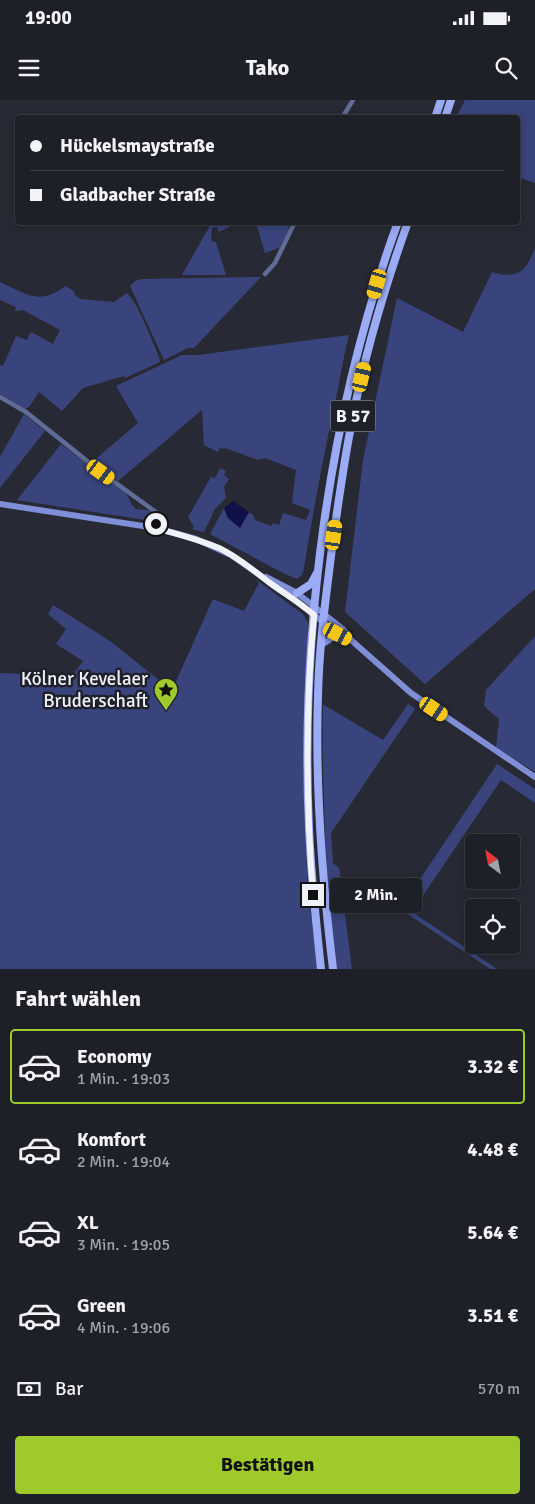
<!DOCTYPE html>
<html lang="de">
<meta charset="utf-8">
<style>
:root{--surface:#1d2027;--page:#25282f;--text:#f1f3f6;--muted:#a0a3a7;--line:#3b3e44;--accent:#9fca2c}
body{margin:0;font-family:Signika,sans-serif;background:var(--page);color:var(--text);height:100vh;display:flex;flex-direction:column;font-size:19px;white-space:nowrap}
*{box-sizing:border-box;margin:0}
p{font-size:16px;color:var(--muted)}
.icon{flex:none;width:28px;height:28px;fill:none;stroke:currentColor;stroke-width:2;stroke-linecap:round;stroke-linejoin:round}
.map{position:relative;height:869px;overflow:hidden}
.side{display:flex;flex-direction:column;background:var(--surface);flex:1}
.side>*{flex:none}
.guide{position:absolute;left:15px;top:15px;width:505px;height:110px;border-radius:5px;box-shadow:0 2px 12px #0003,0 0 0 1px var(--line);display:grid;align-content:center;height:110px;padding:0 15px;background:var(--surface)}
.needle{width:32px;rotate:328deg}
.controls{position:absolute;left:465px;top:734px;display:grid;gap:10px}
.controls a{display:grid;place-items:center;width:55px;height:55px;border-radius:5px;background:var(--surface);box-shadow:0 2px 12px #0003,0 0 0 1px var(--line);font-size:25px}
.end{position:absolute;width:22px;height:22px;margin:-11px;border:6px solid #f0f2f9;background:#111;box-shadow:0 0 0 2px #111}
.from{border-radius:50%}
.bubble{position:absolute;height:35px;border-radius:5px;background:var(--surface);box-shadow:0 2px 12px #0003,0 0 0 1px var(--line);font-size:16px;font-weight:700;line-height:35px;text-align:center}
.car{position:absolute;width:15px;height:30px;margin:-15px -8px;border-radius:6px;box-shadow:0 0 4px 1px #0007;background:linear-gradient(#f5c518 24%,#345 0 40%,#f5c518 0 76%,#345 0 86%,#f5c518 0)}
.guide b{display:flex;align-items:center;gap:18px;height:48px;font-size:19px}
.guide b+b{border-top:1px solid var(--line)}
.guide i{width:12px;height:12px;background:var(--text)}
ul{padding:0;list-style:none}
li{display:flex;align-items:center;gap:15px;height:75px;margin:0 10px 8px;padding:0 5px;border:2px solid transparent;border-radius:5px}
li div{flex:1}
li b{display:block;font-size:19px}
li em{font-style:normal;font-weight:700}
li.current{border-color:var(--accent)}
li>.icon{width:45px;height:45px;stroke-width:1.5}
h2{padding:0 15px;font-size:22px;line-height:60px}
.pay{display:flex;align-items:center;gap:12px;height:55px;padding:0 15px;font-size:19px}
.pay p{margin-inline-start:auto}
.cta{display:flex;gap:10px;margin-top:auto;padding:10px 15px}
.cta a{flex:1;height:58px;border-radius:5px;background:var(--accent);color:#111;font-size:20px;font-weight:700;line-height:58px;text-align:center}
.status{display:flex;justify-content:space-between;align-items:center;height:35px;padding:0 25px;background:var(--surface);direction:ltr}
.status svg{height:14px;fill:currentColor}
header{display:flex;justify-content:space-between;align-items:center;height:65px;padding:0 15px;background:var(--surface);font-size:22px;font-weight:700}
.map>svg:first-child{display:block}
.green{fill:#3a447c}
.water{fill:#101048}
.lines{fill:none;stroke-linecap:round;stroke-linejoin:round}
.street{stroke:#616b98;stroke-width:4.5}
.secondary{stroke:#7f8ed6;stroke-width:6}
.primary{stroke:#9babf6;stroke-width:8}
.route{stroke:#f0f2f9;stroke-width:6}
.labels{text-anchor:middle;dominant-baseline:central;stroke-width:5;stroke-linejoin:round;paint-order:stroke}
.shield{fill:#1e202a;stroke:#b1b3bb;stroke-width:1}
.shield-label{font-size:18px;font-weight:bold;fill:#f0f2f9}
.poi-label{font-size:19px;fill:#f0f2f9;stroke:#1e202a;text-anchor:end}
</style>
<div class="status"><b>19:00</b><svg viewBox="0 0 49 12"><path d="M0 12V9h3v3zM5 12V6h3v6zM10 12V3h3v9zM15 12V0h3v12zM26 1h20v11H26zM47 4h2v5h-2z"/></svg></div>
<header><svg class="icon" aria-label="menu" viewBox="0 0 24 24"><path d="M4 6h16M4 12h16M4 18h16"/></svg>Tako<svg class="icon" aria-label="search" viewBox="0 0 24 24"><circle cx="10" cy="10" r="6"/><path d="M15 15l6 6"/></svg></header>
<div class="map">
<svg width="535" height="869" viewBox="0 0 535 869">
<rect width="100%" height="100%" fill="#272a34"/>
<g class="green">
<polygon points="465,0 535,0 535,83 518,77 518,18 456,17"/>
<polygon points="212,122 237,123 219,132 217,127 212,128 211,141 216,142 226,175 182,175"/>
<polygon points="256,123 283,123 288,126 289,130 279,148 265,153"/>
<path d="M535,147V489L425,584L345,512L363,360L397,198L463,232L492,172C518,180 527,171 535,147Z"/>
<polygon points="261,177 194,248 188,248 164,260 130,186 135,181 142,179"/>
<path d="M0,182C27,194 39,206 65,186L74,191L75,195L80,199L114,202L127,193C137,201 153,243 159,257L160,262L125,278L124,276L83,288L62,311L39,292L30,306L25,309L0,294V265L3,266L16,236L27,240L31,232L53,244L60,230L23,210L15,211L16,207L0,200Z"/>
<path d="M349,235C343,258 340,280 335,303C323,358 313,412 304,468L302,475L297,479L281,472L210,434L224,408L228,418L240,427L249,412L254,416L255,420L271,426L273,423L279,425L283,413L306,420L310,410L292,403L296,370L265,358L258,360L225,348L224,349L220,348L218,352L204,345L202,310L118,381L92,362L138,323L116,286L182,255H198Z"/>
<polygon points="24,314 45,331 0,388 0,357"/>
<polygon points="61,344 126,393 132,405 136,409 149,410 151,413 151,418 145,420 17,400"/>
<polygon points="220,368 226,371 224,375 229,379 224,387 226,398 215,409 204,432 192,429 194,427 188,417 211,377 215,378"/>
<path d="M254,478L304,515L308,523C307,578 303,633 304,687C304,748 309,809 318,869H0V573L72,576L83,561L56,544L66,529L48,514L53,505L110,541L169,588L165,597L168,599L213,499L244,511L259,483Z"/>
<polygon points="535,536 535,672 496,647 499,619 484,606 486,590"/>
<path d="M408,604L415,609L331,733L333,763L339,768L352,869H336C326,782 322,695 323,607L324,605L383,640Z"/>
<polygon points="497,664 535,689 535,703 501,680 412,812 497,869 490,869 400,809"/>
</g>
<polygon class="water" points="233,401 249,412 240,428 228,418 224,408"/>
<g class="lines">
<g class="street">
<polyline points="342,18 353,0"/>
<polyline points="265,174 275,163 295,122"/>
<polyline points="0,297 26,312 101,372 157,413 156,428"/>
</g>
<g class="secondary">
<polyline points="0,404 156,428 196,439 231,455 293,498 338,534 351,540"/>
<polyline points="266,477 297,493 343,529 351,540 411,593 535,677"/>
<polyline points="320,546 338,534"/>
</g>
<g class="primary">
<polyline points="435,18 441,0"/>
<polyline points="445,18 451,0"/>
<polyline points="297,493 311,484 317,473"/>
<path d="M321,869C316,822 311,776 309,729C300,530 329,310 398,122"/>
<path d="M333,869C322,778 315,687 318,596C319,546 326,497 332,448C338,404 344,360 353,316C366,250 385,186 408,122"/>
</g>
</g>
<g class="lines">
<path class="route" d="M156,424V428C177,434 198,439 219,448C238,457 254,471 270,483C285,494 300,503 314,515C305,608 306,702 313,795"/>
</g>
<defs>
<symbol id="sight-pin" viewBox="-11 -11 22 30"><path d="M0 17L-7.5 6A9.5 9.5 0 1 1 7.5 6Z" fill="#9fca2c" stroke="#1e202a"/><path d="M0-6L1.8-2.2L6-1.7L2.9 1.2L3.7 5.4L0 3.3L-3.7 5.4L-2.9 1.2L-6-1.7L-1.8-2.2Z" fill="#111"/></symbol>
</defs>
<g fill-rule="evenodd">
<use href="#sight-pin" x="152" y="576" width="28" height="38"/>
</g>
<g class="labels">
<rect class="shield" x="330.5" y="300.5" width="45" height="31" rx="4"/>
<g class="shield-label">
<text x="353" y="316">B 57</text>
</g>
<g class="poi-label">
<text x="148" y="579">Kölner Kevelaer<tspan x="148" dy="22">Bruderschaft</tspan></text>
</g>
</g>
</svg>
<div class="controls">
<a><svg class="needle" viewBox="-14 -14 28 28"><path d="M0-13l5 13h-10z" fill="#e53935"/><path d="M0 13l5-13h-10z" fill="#a0a3a7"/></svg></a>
<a><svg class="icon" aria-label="locate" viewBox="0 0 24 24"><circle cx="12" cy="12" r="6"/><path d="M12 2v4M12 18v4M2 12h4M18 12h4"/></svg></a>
</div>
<i class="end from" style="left:156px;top:424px"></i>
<i class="end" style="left:313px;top:795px"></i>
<div class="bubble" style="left:330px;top:778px;width:92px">2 Min.</div>
<i class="car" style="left:377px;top:184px;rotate:196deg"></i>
<i class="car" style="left:362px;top:277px;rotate:13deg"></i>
<i class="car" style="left:101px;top:372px;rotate:126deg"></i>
<i class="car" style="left:334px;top:435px;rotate:8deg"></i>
<i class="car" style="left:338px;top:534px;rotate:117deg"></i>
<i class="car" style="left:434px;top:609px;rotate:124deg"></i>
<div class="guide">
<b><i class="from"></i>Hückelsmaystraße</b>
<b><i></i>Gladbacher Straße</b>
</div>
</div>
<section class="side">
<h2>Fahrt wählen</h2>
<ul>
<li class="current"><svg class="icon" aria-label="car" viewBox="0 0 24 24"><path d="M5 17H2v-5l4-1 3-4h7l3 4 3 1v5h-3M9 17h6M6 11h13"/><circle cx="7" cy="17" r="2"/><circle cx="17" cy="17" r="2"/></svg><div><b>Economy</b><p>1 Min. · 19:03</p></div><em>3.32 €</em></li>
<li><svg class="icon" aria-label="car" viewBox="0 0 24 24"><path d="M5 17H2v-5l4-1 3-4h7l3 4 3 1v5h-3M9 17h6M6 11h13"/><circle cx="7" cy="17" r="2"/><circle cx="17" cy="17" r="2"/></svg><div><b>Komfort</b><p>2 Min. · 19:04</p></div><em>4.48 €</em></li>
<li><svg class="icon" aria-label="car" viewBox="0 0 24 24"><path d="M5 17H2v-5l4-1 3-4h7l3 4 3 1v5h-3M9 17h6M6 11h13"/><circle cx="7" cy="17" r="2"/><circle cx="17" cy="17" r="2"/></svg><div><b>XL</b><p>3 Min. · 19:05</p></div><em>5.64 €</em></li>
<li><svg class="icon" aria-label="car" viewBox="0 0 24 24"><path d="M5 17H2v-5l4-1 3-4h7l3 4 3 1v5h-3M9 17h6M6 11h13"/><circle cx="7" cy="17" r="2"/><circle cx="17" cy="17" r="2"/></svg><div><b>Green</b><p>4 Min. · 19:06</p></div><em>3.51 €</em></li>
</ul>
<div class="pay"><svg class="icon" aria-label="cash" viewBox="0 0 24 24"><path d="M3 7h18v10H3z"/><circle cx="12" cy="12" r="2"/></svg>Bar<p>570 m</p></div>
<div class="cta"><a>Bestätigen</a></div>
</section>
